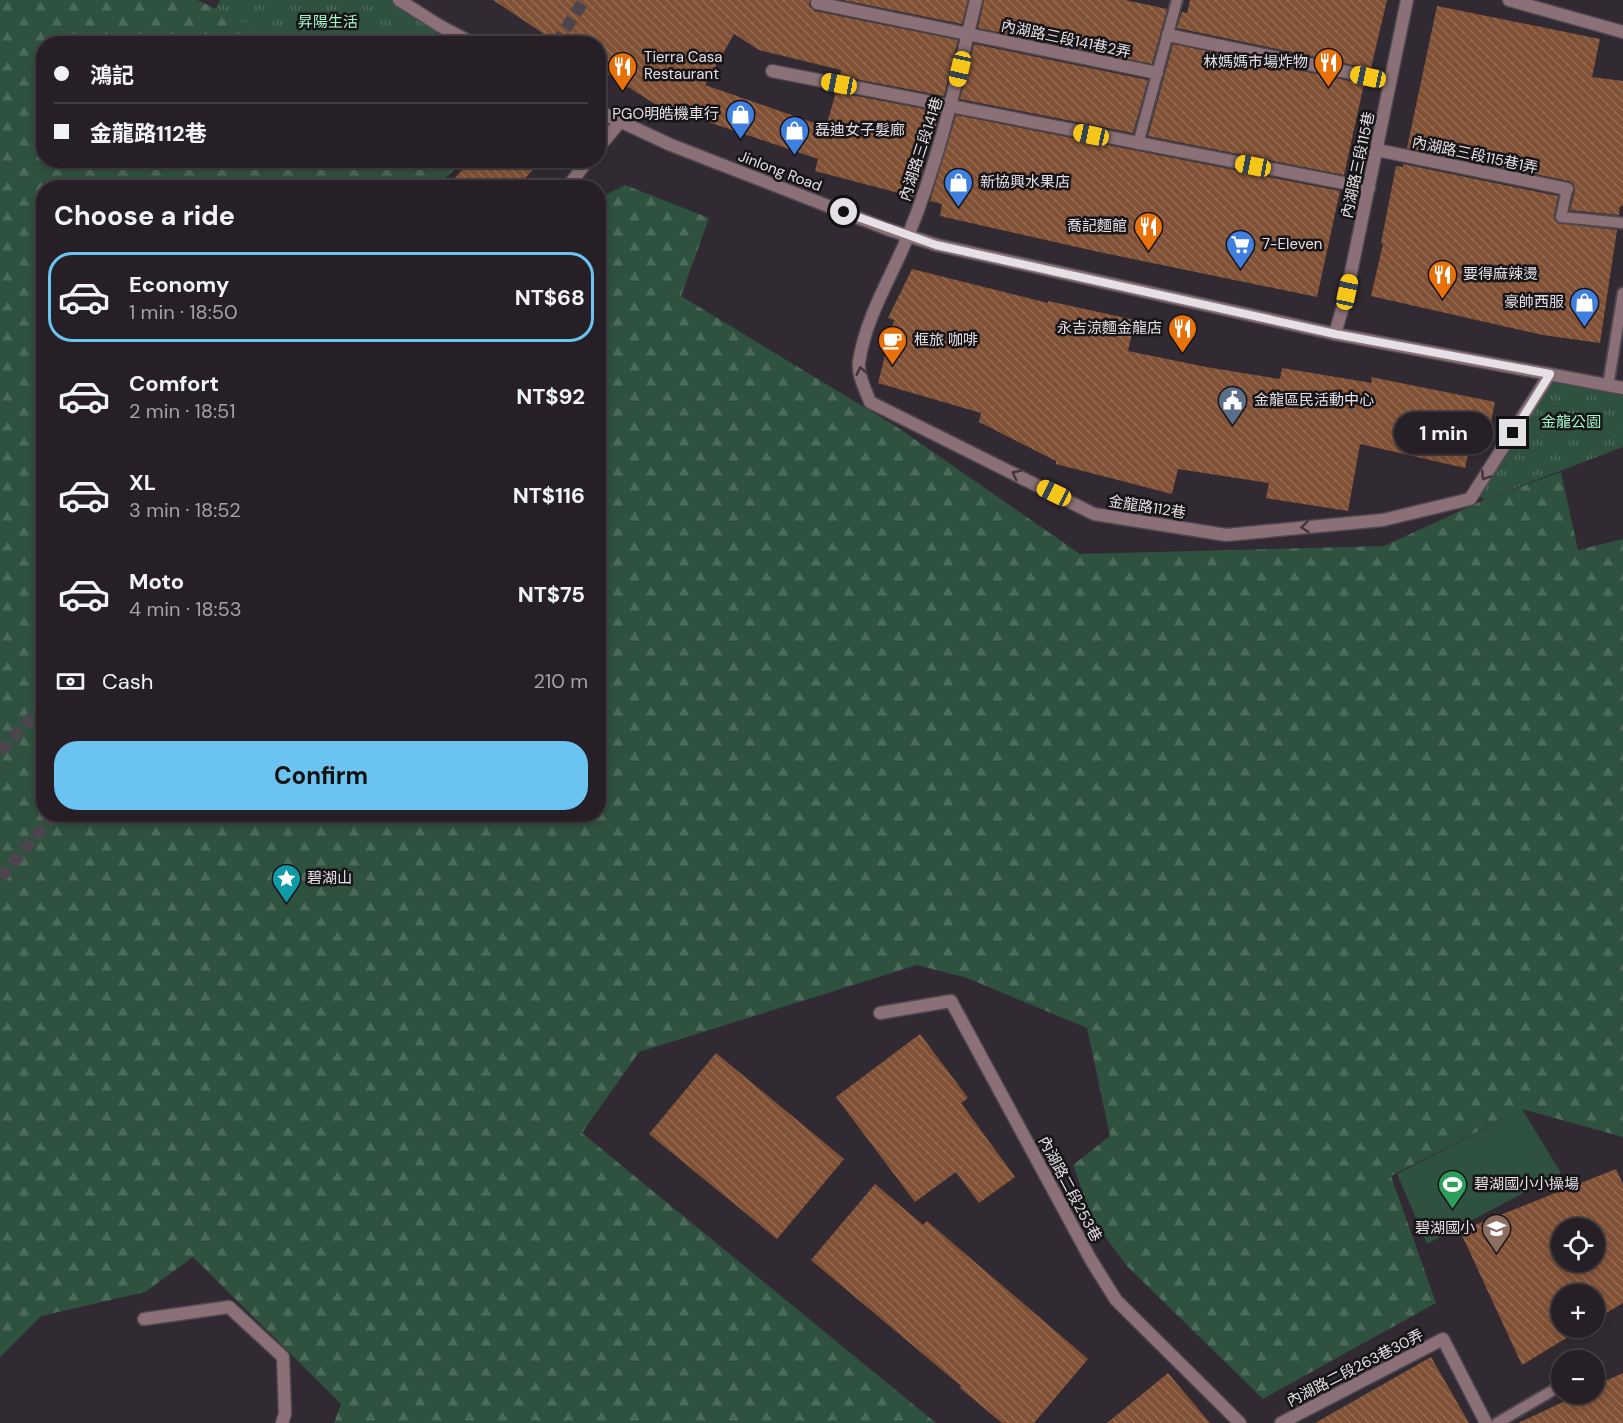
<!DOCTYPE html>
<meta charset="utf-8">
<style>
:root{--surface:#262026;--page:#2e282e;--text:#f1f3f6;--muted:#a4a3a7;--line:#423e43;--accent:#6ac3f1}
body{margin:0;font-family:"DM Sans","Noto Sans TC",sans-serif;background:var(--page);color:var(--text);height:100vh;display:flex;flex-direction:column;font-size:22px;white-space:nowrap}
*{box-sizing:border-box;margin:0}
p{font-size:20px;color:var(--muted)}
.icon{flex:none;width:33px;height:33px;fill:none;stroke:currentColor;stroke-width:2;stroke-linecap:round;stroke-linejoin:round}
.map{position:relative;flex:1;overflow:hidden}
.panel{position:absolute;left:36px;top:180px;width:570px;height:642px;display:flex;flex-direction:column;background:var(--surface);border-radius:24px;box-shadow:0 3px 9px #0003,0 0 0 2px var(--line)}
.panel>*{flex:none}
.guide{position:absolute;left:36px;top:36px;width:570px;height:132px;border-radius:24px;box-shadow:0 3px 9px #0003,0 0 0 2px var(--line);display:grid;align-content:center;height:132px;padding:0 18px;background:var(--surface)}
.controls{position:absolute;left:1551px;top:1218px;display:grid;gap:12px}
.controls a{display:grid;place-items:center;width:54px;height:54px;border-radius:50%;background:var(--surface);box-shadow:0 3px 9px #0003,0 0 0 2px var(--line);font-size:30px}
.end{position:absolute;width:27px;height:27px;margin:-14px;border:8px solid #e5e0e5;background:#111;box-shadow:0 0 0 3px #111}
.from{border-radius:50%}
.bubble{position:absolute;height:42px;border-radius:21px;background:var(--surface);box-shadow:0 3px 9px #0003,0 0 0 2px var(--line);font-size:20px;font-weight:700;line-height:42px;text-align:center}
.car{position:absolute;width:18px;height:36px;margin:-18px -9px;border-radius:8px;box-shadow:0 0 4px 2px #0007;background:linear-gradient(#f5c518 24%,#345 0 40%,#f5c518 0 76%,#345 0 86%,#f5c518 0)}
.guide b{display:flex;align-items:center;gap:21px;height:57px;font-size:22px}
.guide b+b{border-top:2px solid var(--line)}
.guide i{width:15px;height:15px;background:var(--text)}
ul{padding:0;list-style:none}
li{display:flex;align-items:center;gap:18px;height:90px;margin:0 12px 9px;padding:0 6px;border:3px solid transparent;border-radius:24px}
li div{flex:1}
li b{display:block;font-size:22px}
li em{font-style:normal;font-weight:700}
li.active{border-color:var(--accent)}
li>.icon{width:54px;height:54px;stroke-width:1.5}
h2{padding:0 18px;font-size:27px;line-height:72px}
.pay{display:flex;align-items:center;gap:15px;height:66px;padding:0 18px;font-size:22px}
.pay p{margin-inline-start:auto}
.primary-button{display:flex;gap:12px;margin-top:auto;padding:12px 18px}
.primary-button a{flex:1;height:69px;border-radius:24px;background:var(--accent);color:#111;font-size:24px;font-weight:700;line-height:69px;text-align:center}
.map>svg:first-child{display:block}
.forest{fill:url(#forest-firs)}
.park{fill:url(#park-tufts)}
.pitch{fill:#2f513f}
.building{fill:url(#building-back-hatch);fill-rule:evenodd}
.lines{fill:none;stroke-linecap:round;stroke-linejoin:round}
.minor-tunnel{stroke:#4d454d;stroke-width:12;stroke-dasharray:12 6;stroke-linecap:butt}
.tertiary-tunnel{stroke:#4d454d;stroke-width:12;stroke-dasharray:12 6;stroke-linecap:butt}
.service-casing{stroke:#4f474f;stroke-width:14}
.minor-casing{stroke:#4f474f;stroke-width:15}
.tertiary-casing{stroke:#4f474f;stroke-width:15}
.service{stroke:#8b7177;stroke-width:10}
.minor{stroke:#8b7177;stroke-width:12}
.tertiary{stroke:#8b7177;stroke-width:12}
.oneway{stroke:#403539}
.route{stroke:#e5e0e5;stroke-width:8}
.labels{text-anchor:middle;dominant-baseline:central;stroke-width:5;stroke-linejoin:round;paint-order:stroke}
.park-label{font-size:15px;fill:#a3f9c9;stroke:#171418}
.street-label{font-size:15px;fill:#e5e0e5;stroke:#171418}
.poi-label{font-size:15px;fill:#e5e0e5;stroke:#171418;text-anchor:start}
</style>
<div class="map">
<svg width="1623" height="1423" viewBox="0 0 1623 1423">
<defs>
<pattern id="forest-firs" width="22" height="20" patternUnits="userSpaceOnUse" patternTransform="scale(1.5)"><rect width="22" height="20" fill="#2f513f"/><path d="M5 1l3.5 6h-7zM16 11l3.5 6h-7z" fill="#4d6a5b"/></pattern>
<pattern id="park-tufts" width="24" height="20" patternUnits="userSpaceOnUse" patternTransform="scale(1.5)"><rect width="24" height="20" fill="#2f513f"/><path d="M3 7l-1-3M5 7V3M7 7l1-3M15 17l-1-3M17 17v-4M19 17l1-3" fill="none" stroke="#4d6a5b"/></pattern>
<pattern id="building-back-hatch" width="6" height="6" patternUnits="userSpaceOnUse" patternTransform="scale(1.5)"><rect width="6" height="6" fill="#815135"/><path d="M-1 5l2 2M0 0l6 6M5-1l2 2" fill="none" stroke="#936a52"/></pattern>
</defs>
<rect width="100%" height="100%" fill="#322a32"/>
<polygon class="forest" points="0,0 197,0 290,43 44,44 44,160 463,161 436,187 44,188 44,814 598,814 598,199 625,185 709,218 681,296 897,427 1080,554 1384,546 1484,500 1561,472 1578,550 1623,539 1623,1137 1522,1109 1391,1176 1436,1303 1263,1399 1127,1266 1093,1220 1073,1165 1110,1136 1087,1028 967,978 917,965 639,1052 582,1133 936,1423 334,1423 341,1404 193,1257 145,1292 41,1316 0,1357"/>
<g class="park">
<polygon points="220,0 399,0 440,26 432,43 290,43 215,9"/>
<polygon points="1550,374 1623,388 1623,447 1484,500 1475,491"/>
</g>
<polygon class="pitch" points="1522,1109 1561,1173 1427,1244 1397,1174"/>
<g class="building">
<polygon points="493,0 810,0 809,6 815,11 958,40 944,96 840,76 841,70 759,50 734,34 705,85 826,127 836,92 940,112 914,197 815,171 818,159 655,104 598,68 598,44 559,44"/>
<polygon points="843,0 968,0 962,24"/>
<polygon points="984,0 1125,0 1167,9 1152,64 978,28"/>
<polygon points="1190,0 1387,0 1371,68 1367,68 1177,28 1182,12 1187,13"/>
<polygon points="1437,6 1600,39 1592,77 1623,81 1623,206 1620,206 1619,215 1570,210 1575,190 1573,183 1569,181 1407,148"/>
<polygon points="974,44 1148,80 1133,133 960,99"/>
<polygon points="1173,44 1364,84 1344,175 1148,136"/>
<polygon points="956,115 1340,191 1317,297 1099,252 940,216 942,204 930,201"/>
<polygon points="471,160 541,160 517,188 446,188"/>
<polygon points="1403,164 1558,196 1554,216 1557,223 1617,230 1600,343 1543,335 1371,296 1383,244 1381,243 1396,166 1403,167"/>
<polygon points="912,269 1048,303 1048,301 1135,320 1128,351 1206,367 1280,379 1282,368 1372,383 1371,377 1495,402 1489,431 1474,428 1465,468 1360,444 1348,511 1266,498 1269,483 1178,469 1172,494 1056,464 1056,461 979,422 981,413 878,383 894,320 888,318"/>
<polygon points="920,1034 968,1098 961,1103 1015,1177 979,1203 956,1172 915,1202 836,1097"/>
<polygon points="716,1053 844,1159 777,1239 649,1134"/>
<path d="M1616,1169L1623,1184V1303L1594,1320V1294H1562V1328H1583L1522,1365L1460,1231ZM1562,1228H1594V1262H1562Z"/>
<polygon points="875,1184 923,1225 927,1221 1088,1359 1034,1423 1002,1423 960,1388 961,1386 811,1260"/>
<polygon points="1431,1357 1469,1423 1315,1423"/>
<polygon points="1168,1373 1210,1423 1107,1423"/>
<polygon points="1623,1373 1623,1423 1518,1423 1580,1394 1594,1394 1594,1386"/>
</g>
<g class="lines">
<polyline class="minor-tunnel" points="556,44 584,0"/>
<g class="tertiary-tunnel">
<polyline points="0,752 44,704"/>
<polyline points="0,878 55,814"/>
</g>
<defs>
<g id="service">
<polyline points="1138,144 1177,0"/>
<polyline points="1567,189 1561,217 1623,223"/>
<polyline points="1608,386 1623,293"/>
<polyline points="1594,1366 1597,1365"/>
<polyline points="1497,1423 1562,1385"/>
</g>
<g id="minor">
<path d="M976,0C957,79 939,160 908,236C891,278 866,316 859,362C857,374 866,391 870,402L1094,514L1226,535L1383,520L1470,499L1550,374"/>
<polyline points="1509,0 1623,32"/>
<polyline points="817,3 1157,73"/>
<polyline points="1168,35 1390,81"/>
<polyline points="772,71 1369,188"/>
<polyline points="1377,150 1567,189"/>
<polyline points="1335,334 1347,292 1407,0"/>
<polyline points="880,1013 951,1001 1091,1260 1116,1300 1240,1423"/>
<polyline points="144,1319 229,1307 283,1357 285,1414 282,1423"/>
<polyline points="1281,1423 1443,1339 1486,1423"/>
</g>
<g id="tertiary">
<polyline points="399,0 440,26 474,44"/>
<polyline points="598,111 671,145 887,229 937,245 1335,334 1623,388"/>
<polyline points="598,148 620,122"/>
<polyline points="567,188 588,160"/>
</g>
</defs>
<use href="#service" class="service-casing"/>
<use href="#minor" class="minor-casing"/>
<use href="#tertiary" class="tertiary-casing"/>
<use href="#service" class="service"/>
<use href="#minor" class="minor"/>
<use href="#tertiary" class="tertiary"/>
</g>
<defs><path id="oneway-chevron" d="M-2-3.5L2.5 0L-2 3.5" fill="none" stroke-width="1.6" stroke-linecap="round" stroke-linejoin="round" transform="scale(1.5)"/></defs>
<g class="oneway">
<use href="#oneway-chevron" transform="translate(861 371) rotate(-102)"/>
<use href="#oneway-chevron" transform="translate(1016 474) rotate(-153)"/>
<use href="#oneway-chevron" transform="translate(1485 476) rotate(123)"/>
<use href="#oneway-chevron" transform="translate(1305 527) rotate(175)"/>
</g>
<g class="lines">
<polyline class="route" points="844,212 936,245 1335,334 1550,374 1513,433"/>
</g>
<defs>
<symbol id="restaurant-pin" viewBox="-11 -11 22 30"><path d="M0 17L-7.5 6A9.5 9.5 0 1 1 7.5 6Z" fill="#e8710a" stroke="#171418"/><path d="M-5-6h1v4h1v-4h1v4h1v-4h1v5L-1.5 .5V6h-2V.5L-5-1ZM5-6V6H3V1.5H1.5Q1.5-4 5-6Z" fill="#fff"/></symbol>
<symbol id="shop-pin" viewBox="-11 -11 22 30"><path d="M0 17L-7.5 6A9.5 9.5 0 1 1 7.5 6Z" fill="#3f7fe0" stroke="#171418"/><path d="M-5-2.5h2.3a2.7 3.5 0 0 1 5.4 0H5L5.5 6h-11ZM-1.5-2.5h3a1.5 2.3 0 0 0-3 0Z" fill="#fff"/></symbol>
<symbol id="supermarket-pin" viewBox="-11 -11 22 30"><path d="M0 17L-7.5 6A9.5 9.5 0 1 1 7.5 6Z" fill="#3f7fe0" stroke="#171418"/><path d="M-6-5.5h2.5l.6 2H6L4.5 2H-2.5L-4.4-4H-6ZM-1.5 3.2a1.3 1.3 0 1 0 .1 0ZM3 3.2a1.3 1.3 0 1 0 .1 0Z" fill="#fff"/></symbol>
<symbol id="cafe-pin" viewBox="-11 -11 22 30"><path d="M0 17L-7.5 6A9.5 9.5 0 1 1 7.5 6Z" fill="#e8710a" stroke="#171418"/><path d="M-5.5-4.5H6V0H3Q3 3.5 0 3.5H-2.5Q-5.5 3.5-5.5 0ZM3-3.2v2h1.7v-2ZM-6 4.5H4V6H-6Z" fill="#fff"/></symbol>
<symbol id="civic-pin" viewBox="-11 -11 22 30"><path d="M0 17L-7.5 6A9.5 9.5 0 1 1 7.5 6Z" fill="#5c6f8a" stroke="#171418"/><path d="M-.6-6.5H3V-4.5H.6V-3L4-1V1h2V6H-6V1h2V-1L-.6-3ZM-1.2 2.5V6h2.4V2.5Z" fill="#fff"/></symbol>
<symbol id="sight-pin" viewBox="-11 -11 22 30"><path d="M0 17L-7.5 6A9.5 9.5 0 1 1 7.5 6Z" fill="#0f9aa8" stroke="#171418"/><path d="M0-6L1.8-2.2L6-1.7L2.9 1.2L3.7 5.4L0 3.3L-3.7 5.4L-2.9 1.2L-6-1.7L-1.8-2.2Z" fill="#fff"/></symbol>
<symbol id="stadium-pin" viewBox="-11 -11 22 30"><path d="M0 17L-7.5 6A9.5 9.5 0 1 1 7.5 6Z" fill="#2e9e5b" stroke="#171418"/><path d="M0-5a6.5 5 0 1 0 0 10a6.5 5 0 1 0 0-10ZM-3.5-1.8h7v3.6h-7Z" fill="#fff"/></symbol>
<symbol id="school-pin" viewBox="-11 -11 22 30"><path d="M0 17L-7.5 6A9.5 9.5 0 1 1 7.5 6Z" fill="#8d6e63" stroke="#171418"/><path d="M0-5L7-2L0 1L-7-2ZM-4 1L0 2.5L4 1V4Q0 6-4 4Z" fill="#fff"/></symbol>
</defs>
<g fill-rule="evenodd">
<use href="#restaurant-pin" x="1312" y="46" width="33" height="45"/>
<use href="#restaurant-pin" x="606" y="50" width="33" height="45"/>
<use href="#shop-pin" x="724" y="98" width="33" height="45"/>
<use href="#shop-pin" x="778" y="114" width="33" height="45"/>
<use href="#shop-pin" x="942" y="166" width="33" height="45"/>
<use href="#restaurant-pin" x="1132" y="210" width="33" height="45"/>
<use href="#supermarket-pin" x="1224" y="228" width="33" height="45"/>
<use href="#restaurant-pin" x="1426" y="258" width="33" height="45"/>
<use href="#shop-pin" x="1568" y="286" width="33" height="45"/>
<use href="#restaurant-pin" x="1166" y="312" width="33" height="45"/>
<use href="#cafe-pin" x="876" y="324" width="33" height="45"/>
<use href="#civic-pin" x="1216" y="384" width="33" height="45"/>
<use href="#sight-pin" x="270" y="862" width="33" height="45"/>
<use href="#stadium-pin" x="1436" y="1168" width="33" height="45"/>
<use href="#school-pin" x="1480" y="1212" width="33" height="45"/>
</g>
<g class="labels">
<g class="park-label">
<text x="328" y="22">昇陽生活</text>
<text x="1571" y="422">金龍公園</text>
</g>
<g class="street-label">
<text transform="translate(1066 39) rotate(12)">內湖路三段141巷2弄</text>
<text transform="translate(921 149) rotate(-72)">內湖路三段141巷</text>
<text transform="translate(1475 155) rotate(12)">內湖路三段115巷1弄</text>
<text transform="translate(1358 165) rotate(-78)">內湖路三段115巷</text>
<text transform="translate(780 171) rotate(21)">Jinlong Road</text>
<text transform="translate(1147 507) rotate(9)">金龍路112巷</text>
<text transform="translate(1070 1189) rotate(62)">內湖路二段253巷</text>
<text transform="translate(1355 1368) rotate(-27)">內湖路二段263巷30弄</text>
</g>
<g class="poi-label">
<text x="644" y="57">Tierra Casa<tspan x="644" dy="17">Restaurant</tspan></text>
<text x="1308" y="62" text-anchor="end">林媽媽市場炸物</text>
<text x="719" y="114" text-anchor="end">PGO明皓機車行</text>
<text x="815" y="130">磊迪女子髮廊</text>
<text x="980" y="182">新協興水果店</text>
<text x="1127" y="226" text-anchor="end">喬記麵館</text>
<text x="1262" y="244">7-Eleven</text>
<text x="1463" y="274">要得麻辣燙</text>
<text x="1564" y="302" text-anchor="end">豪帥西服</text>
<text x="1162" y="328" text-anchor="end">永吉涼麵金龍店</text>
<text x="914" y="340">框旅 咖啡</text>
<text x="1254" y="400">金龍區民活動中心</text>
<text x="307" y="878">碧湖山</text>
<text x="1474" y="1184">碧湖國小小操場</text>
<text x="1475" y="1228" text-anchor="end">碧湖國小</text>
</g>
</g>
</svg>
<div class="controls">
<a><svg class="icon" aria-label="locate" viewBox="0 0 24 24"><circle cx="12" cy="12" r="6"/><path d="M12 2v4M12 18v4M2 12h4M18 12h4"/></svg></a>
<a>+</a>
<a>−</a>
</div>
<i class="end from" style="left:844px;top:212px"></i>
<i class="end" style="left:1513px;top:433px"></i>
<div class="bubble" style="left:1394px;top:412px;width:99px">1 min</div>
<i class="car" style="left:960px;top:69px;rotate:193deg"></i>
<i class="car" style="left:1368px;top:77px;rotate:282deg"></i>
<i class="car" style="left:839px;top:84px;rotate:281deg"></i>
<i class="car" style="left:1091px;top:135px;rotate:282deg"></i>
<i class="car" style="left:1253px;top:166px;rotate:281deg"></i>
<i class="car" style="left:1347px;top:292px;rotate:12deg"></i>
<i class="car" style="left:1054px;top:493px;rotate:296deg"></i>
<div class="guide">
<b><i class="from"></i>鴻記</b>
<b><i></i>金龍路112巷</b>
</div>
<section class="panel">
<h2>Choose a ride</h2>
<ul>
<li class="active"><svg class="icon" aria-label="car" viewBox="0 0 24 24"><path d="M5 17H2v-5l4-1 3-4h7l3 4 3 1v5h-3M9 17h6M6 11h13"/><circle cx="7" cy="17" r="2"/><circle cx="17" cy="17" r="2"/></svg><div><b>Economy</b><p>1 min · 18:50</p></div><em>NT$68</em></li>
<li><svg class="icon" aria-label="car" viewBox="0 0 24 24"><path d="M5 17H2v-5l4-1 3-4h7l3 4 3 1v5h-3M9 17h6M6 11h13"/><circle cx="7" cy="17" r="2"/><circle cx="17" cy="17" r="2"/></svg><div><b>Comfort</b><p>2 min · 18:51</p></div><em>NT$92</em></li>
<li><svg class="icon" aria-label="car" viewBox="0 0 24 24"><path d="M5 17H2v-5l4-1 3-4h7l3 4 3 1v5h-3M9 17h6M6 11h13"/><circle cx="7" cy="17" r="2"/><circle cx="17" cy="17" r="2"/></svg><div><b>XL</b><p>3 min · 18:52</p></div><em>NT$116</em></li>
<li><svg class="icon" aria-label="car" viewBox="0 0 24 24"><path d="M5 17H2v-5l4-1 3-4h7l3 4 3 1v5h-3M9 17h6M6 11h13"/><circle cx="7" cy="17" r="2"/><circle cx="17" cy="17" r="2"/></svg><div><b>Moto</b><p>4 min · 18:53</p></div><em>NT$75</em></li>
</ul>
<div class="pay"><svg class="icon" aria-label="cash" viewBox="0 0 24 24"><path d="M3 7h18v10H3z"/><circle cx="12" cy="12" r="2"/></svg>Cash<p>210 m</p></div>
<div class="primary-button"><a>Confirm</a></div>
</section>
</div>
